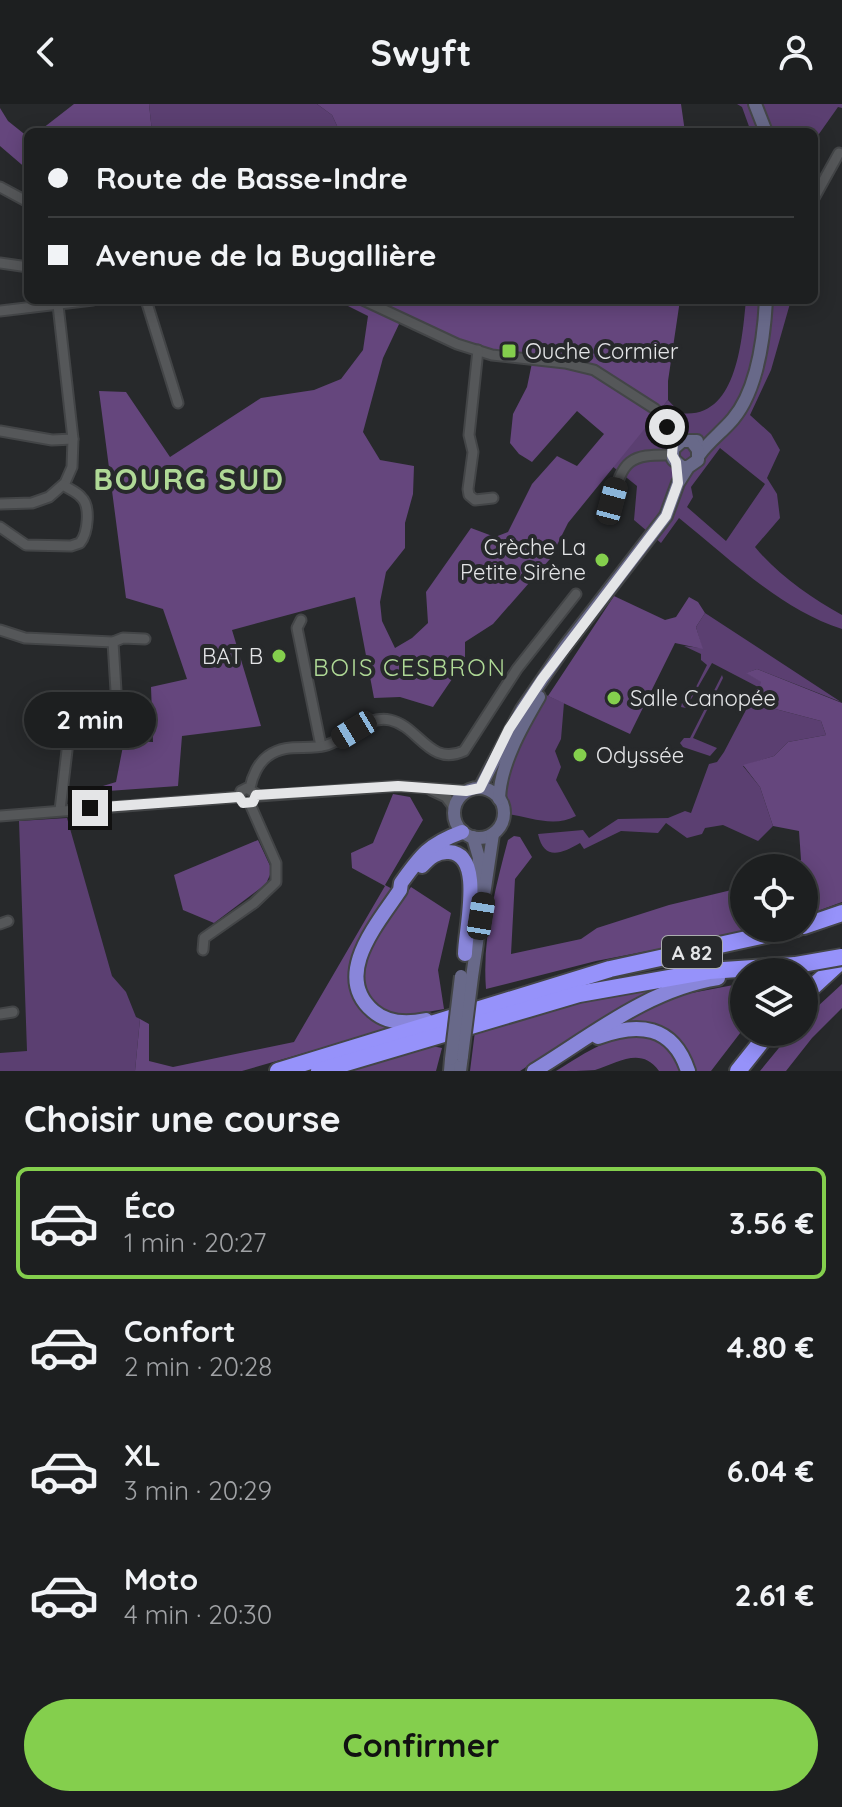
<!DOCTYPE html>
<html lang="fr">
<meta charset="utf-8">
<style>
:root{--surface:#1d1f20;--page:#2a2c2d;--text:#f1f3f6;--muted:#a0a2a5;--line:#3b3d3e;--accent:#84cf4d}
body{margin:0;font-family:Quicksand,sans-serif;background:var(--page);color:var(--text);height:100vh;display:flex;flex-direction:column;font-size:30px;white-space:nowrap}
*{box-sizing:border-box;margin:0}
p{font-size:26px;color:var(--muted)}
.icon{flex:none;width:44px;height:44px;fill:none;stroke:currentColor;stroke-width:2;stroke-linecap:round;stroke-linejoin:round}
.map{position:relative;height:967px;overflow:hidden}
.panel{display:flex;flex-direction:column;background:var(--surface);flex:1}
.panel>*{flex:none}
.banner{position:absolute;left:24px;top:24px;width:794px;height:176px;border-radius:12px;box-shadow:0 4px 20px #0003,0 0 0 2px var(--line);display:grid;align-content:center;height:176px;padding:0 24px;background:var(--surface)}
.controls{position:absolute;left:730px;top:750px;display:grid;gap:16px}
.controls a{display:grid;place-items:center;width:88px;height:88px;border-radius:50%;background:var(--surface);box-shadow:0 4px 20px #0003,0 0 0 2px var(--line);font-size:40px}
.end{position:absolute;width:36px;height:36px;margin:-18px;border:10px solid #e4e5e7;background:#111;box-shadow:0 0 0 4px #111}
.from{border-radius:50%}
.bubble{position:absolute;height:56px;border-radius:28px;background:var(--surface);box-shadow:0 4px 20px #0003,0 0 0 2px var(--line);font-size:26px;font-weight:700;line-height:56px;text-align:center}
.car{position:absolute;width:24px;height:48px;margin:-24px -12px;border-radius:10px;box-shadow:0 0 6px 2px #0007;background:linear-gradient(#222 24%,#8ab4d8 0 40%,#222 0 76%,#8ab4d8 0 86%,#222 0)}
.banner b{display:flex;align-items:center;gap:28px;height:76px;font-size:30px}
.banner b+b{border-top:2px solid var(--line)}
.banner i{width:20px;height:20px;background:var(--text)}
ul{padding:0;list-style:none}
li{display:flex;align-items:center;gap:24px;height:112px;margin:0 16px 12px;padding:0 8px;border:4px solid transparent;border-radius:12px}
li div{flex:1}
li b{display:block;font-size:30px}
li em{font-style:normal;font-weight:700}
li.active{border-color:var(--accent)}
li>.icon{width:72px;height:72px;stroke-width:1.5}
h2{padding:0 24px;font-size:36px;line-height:96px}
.button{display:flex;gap:16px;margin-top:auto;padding:16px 24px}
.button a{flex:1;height:92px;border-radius:48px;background:var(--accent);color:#111;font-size:32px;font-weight:700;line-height:92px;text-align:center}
header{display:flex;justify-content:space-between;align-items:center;height:104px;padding:0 24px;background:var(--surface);font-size:36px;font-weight:700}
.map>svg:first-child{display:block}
.green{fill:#5b3f71;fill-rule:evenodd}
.forest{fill:#65467d;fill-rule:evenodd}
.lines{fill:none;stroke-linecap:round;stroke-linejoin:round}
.minor-casing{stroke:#434547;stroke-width:13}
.secondary-casing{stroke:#434547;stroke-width:16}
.trunk-casing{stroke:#434547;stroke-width:18}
.motorway-casing{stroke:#434547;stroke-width:20}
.minor{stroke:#555759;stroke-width:9}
.secondary{stroke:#686989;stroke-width:12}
.trunk{stroke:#8986da;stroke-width:14}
.motorway{stroke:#9692fa;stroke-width:16}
.secondary-bridge-casing{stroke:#434547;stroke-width:16;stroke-linecap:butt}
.motorway-bridge-casing{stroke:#434547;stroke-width:20;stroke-linecap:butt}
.secondary-bridge{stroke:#686989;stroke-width:12}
.motorway-bridge{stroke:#9692fa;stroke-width:16}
.route{stroke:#e4e5e7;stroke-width:10}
.poi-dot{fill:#84cf4d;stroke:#27292b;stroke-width:3}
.labels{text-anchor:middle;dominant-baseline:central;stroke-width:8;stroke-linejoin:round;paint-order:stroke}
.shield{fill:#27292b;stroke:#abadaf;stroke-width:2}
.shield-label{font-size:20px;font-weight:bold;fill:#e4e5e7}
.poi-label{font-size:22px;fill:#e4e5e7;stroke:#27292b;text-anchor:start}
.neighbourhood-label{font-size:24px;letter-spacing:2px;fill:#afd996;stroke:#27292b}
.district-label{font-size:30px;font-weight:bold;letter-spacing:2px;fill:#afd996;stroke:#27292b}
</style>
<header><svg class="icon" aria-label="back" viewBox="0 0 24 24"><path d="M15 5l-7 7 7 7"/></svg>Swyft<svg class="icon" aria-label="person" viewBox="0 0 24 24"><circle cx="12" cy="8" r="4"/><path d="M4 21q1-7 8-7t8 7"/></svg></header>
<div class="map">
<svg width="842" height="967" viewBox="0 0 842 967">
<rect width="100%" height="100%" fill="#27292b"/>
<g class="green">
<polygon points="149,0 317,0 332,11 340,28 152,28"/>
<polygon points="737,0 842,0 842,4 838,3 814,37 814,28 751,28 742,3"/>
<path d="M746,196H791L771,266L750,311L771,330L780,346L767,374L777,390L780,414L755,443C778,471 810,493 842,511V525C780,505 729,454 679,414L661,439L634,416L637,382L612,362L668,296L680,309C737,317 742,236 746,196ZM720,344L765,380L726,437L687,403L693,393L691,383Z"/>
<path d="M705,509L841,598L757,565L747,569L762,578L764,602L821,617L826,631L788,638L774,652L743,662L760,683L773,722L758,737L723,721L705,724L702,730L687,734L666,719L658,729L621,727L584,745L580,739C561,750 544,757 538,730L583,726L589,734L618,715L668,714L685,707L691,709L709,660L717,658L724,648L758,583L712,559L686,604L681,603L683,595L689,597L707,561L701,556V550L684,542L702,544L696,523Z"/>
<polygon points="722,571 723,574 693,634 717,644 710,652 683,643 680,639 684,634 690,634"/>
<path d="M546,591L564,599L561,635L555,647L561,663L556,676L576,712C554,724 530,713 508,710L503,685L526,624Z"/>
<polygon points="67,714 112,872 126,888 136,913 140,915 135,967 0,967 0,949 27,947 19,717"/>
</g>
<g class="forest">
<polygon points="74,0 149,0 152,28 38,28"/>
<polygon points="317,0 681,0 685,28 340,28 332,11"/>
<polygon points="0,4 8,17 28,33 28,66 0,42"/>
<path d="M336,196H680L668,277V296L568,419L550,455L493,520L465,538V556L433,603L400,593L374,594L355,493L232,526L261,622L182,632L178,682L80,689L116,678L124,637L153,638L151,583L187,575L163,505L126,494L99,287L126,288L170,353L261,294L314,286L341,275L363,246L368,212ZM400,218L478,245L533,254L527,283L513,310L510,339L519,350L532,358L577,307L604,330L577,362L557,352L532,380L508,428L495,433L471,424L426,488L428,519L412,534L395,544L382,517L380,498L386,468L405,444V419L413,390L414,362L380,356L363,328L383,254Z"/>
<polygon points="614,492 665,516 676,513 689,493 698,498 705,509 696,523 703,545 675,539 630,630 548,592"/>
<polygon points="757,565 842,599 842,798 804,812 804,764 791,764 801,756 799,727 773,722 760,683 743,661 774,652 788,638 826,631 821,617 764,602 757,591 761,578 746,569"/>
<polygon points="393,690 410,693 423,716 385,781 405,792 411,783 451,809 438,866 444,905 416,910 391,924 242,967 135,967 140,915 149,920 149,957 173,963 294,938 385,782 352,764 351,749 373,739"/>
<path d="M514,732L520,733L532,753L515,775L511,850L581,835L597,824L669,801L744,783V824H766L596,857L486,885C482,835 495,785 508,736Z"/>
<polygon points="258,736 272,766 266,780 214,819 183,806 174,771"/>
<path d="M744,879V924L711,967H695C693,946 675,926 654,921C645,919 632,921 622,921L620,918L681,891Z"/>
<polygon points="842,880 842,904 812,934 786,967 760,967 792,928 804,928 804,915"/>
<polygon points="649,885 651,891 566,937 520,967 470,967 475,927 577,900"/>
<path d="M649,931C663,940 678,951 682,967H659C641,942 618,959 595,966C584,967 568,967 556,967C590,946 608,932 649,931Z"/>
<polygon points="422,940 442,944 436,967 342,967"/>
</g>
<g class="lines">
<defs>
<g id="minor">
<polyline points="0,83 28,98"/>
<polyline points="814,94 839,49"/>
<polyline points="0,159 28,163"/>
<polyline points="146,196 178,299"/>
<polyline points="363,196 457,240 492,251 565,259 594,266 655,305 686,336"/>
<polyline points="0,207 93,196"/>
<polyline points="478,246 469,331 473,348 468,385 469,391 475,396 493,394"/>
<polyline points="0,327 52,336 73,335"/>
<path d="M612,397C623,356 629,350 672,351"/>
<polyline points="0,400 32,399 49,393 65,379 72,363 73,335 58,201"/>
<path d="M0,423L26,441L71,442L80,439C88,429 91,402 81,393C77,388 69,385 63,381"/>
<polyline points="301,516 297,524 321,642"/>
<polyline points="0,526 25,534 113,538 123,534 145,535"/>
<path d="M250,684C252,673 258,659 268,652C287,638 307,647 327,641C348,634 367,611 390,616C419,622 429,663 464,647L517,565L576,490"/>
<polyline points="431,686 446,693 455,705"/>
<polyline points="60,706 70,621 78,616 102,615 117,603 113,538"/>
<polyline points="0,712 239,693 241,687 247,684 259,692 398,682 466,687"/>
<polyline points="0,820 8,817"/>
<polyline points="203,846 204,834 254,799 276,778 276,759 250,700"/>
<polyline points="0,910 13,908"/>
</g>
<g id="secondary">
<polyline points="755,0 766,28"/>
<path d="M699,351C709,337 722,328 733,315C758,285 764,234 766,196"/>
<polyline points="688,363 682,363 673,355 673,345 682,337 697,337"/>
<polyline points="480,684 522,605 564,544 666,412 678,379 688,363 698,356 698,346 692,338"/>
<circle cx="479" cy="709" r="25"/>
<path d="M499,695C500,660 522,622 539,593"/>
<polyline points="473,733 479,754 474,788"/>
<polyline points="472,873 493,730"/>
<polyline points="450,967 451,955"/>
<polyline points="460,967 462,952"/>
</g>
<g id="trunk">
<path d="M422,762C429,754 437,747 449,748C485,750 465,826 465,850"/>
<path d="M426,916C407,920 388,920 373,907C331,871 379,818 400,786L401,779C421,751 429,740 462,728"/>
<path d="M598,933C638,918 673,921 688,967"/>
<path d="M534,967C593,931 648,885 718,874"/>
</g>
<g id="motorway">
<polyline points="804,822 842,809"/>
<polyline points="804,891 842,856"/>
<polyline points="278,967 610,865 797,824"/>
<polyline points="319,967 579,890 709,867 796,861"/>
<polyline points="738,967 769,928"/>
</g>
</defs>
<use href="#minor" class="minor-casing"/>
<use href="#secondary" class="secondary-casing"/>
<use href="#trunk" class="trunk-casing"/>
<use href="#motorway" class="motorway-casing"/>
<use href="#minor" class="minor"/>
<use href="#secondary" class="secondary"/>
<use href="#trunk" class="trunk"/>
<use href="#motorway" class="motorway"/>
<defs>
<g id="secondary-bridge">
<polyline points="462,952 472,873"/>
<polyline points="451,955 461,872"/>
</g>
<polyline id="motorway-bridge" points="796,861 842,853"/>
</defs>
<use href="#secondary-bridge" class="secondary-bridge-casing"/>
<use href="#motorway-bridge" class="motorway-bridge-casing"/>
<use href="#secondary-bridge" class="secondary-bridge"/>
<use href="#motorway-bridge" class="motorway-bridge"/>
</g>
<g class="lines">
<polyline class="route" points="90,704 239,693 243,699 253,698 256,691 398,682 466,687 480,684 509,625 542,575 666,412 678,379 676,358 672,351 673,339 667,323"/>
</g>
<g class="poi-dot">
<rect x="501" y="239" width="16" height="16" rx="4"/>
<circle cx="602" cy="456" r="8"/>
<circle cx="279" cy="552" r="8"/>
<circle cx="614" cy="594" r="8"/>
<circle cx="580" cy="651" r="8"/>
</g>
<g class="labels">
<rect class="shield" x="662" y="832" width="60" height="32" rx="6"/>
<g class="shield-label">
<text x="692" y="848">A 82</text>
</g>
<g class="poi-label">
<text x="525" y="247">Ouche Cormier</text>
<text x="586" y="443" text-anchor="end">Crèche La<tspan x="586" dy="25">Petite Sirène</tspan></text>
<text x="263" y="552" text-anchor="end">BAT B</text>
<text x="630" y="594">Salle Canopée</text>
<text x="596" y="651">Odyssée</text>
</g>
<g class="neighbourhood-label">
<text x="410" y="563">BOIS CESBRON</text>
</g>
<g class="district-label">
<text x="189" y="375">BOURG SUD</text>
</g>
</g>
</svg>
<div class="controls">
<a><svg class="icon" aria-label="locate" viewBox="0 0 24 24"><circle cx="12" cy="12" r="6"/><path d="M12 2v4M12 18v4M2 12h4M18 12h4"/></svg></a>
<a><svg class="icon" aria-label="layers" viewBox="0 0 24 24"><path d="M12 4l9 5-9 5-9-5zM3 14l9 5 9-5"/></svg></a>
</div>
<i class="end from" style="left:667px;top:323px"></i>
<i class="end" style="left:90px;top:704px"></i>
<div class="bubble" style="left:24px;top:588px;width:132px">2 min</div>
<i class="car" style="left:612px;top:397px;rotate:15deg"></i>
<i class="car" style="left:354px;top:626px;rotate:239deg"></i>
<i class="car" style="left:481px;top:812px;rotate:9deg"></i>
<div class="banner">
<b><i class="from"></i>Route de Basse-Indre</b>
<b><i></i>Avenue de la Bugallière</b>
</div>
</div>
<section class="panel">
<h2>Choisir une course</h2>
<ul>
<li class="active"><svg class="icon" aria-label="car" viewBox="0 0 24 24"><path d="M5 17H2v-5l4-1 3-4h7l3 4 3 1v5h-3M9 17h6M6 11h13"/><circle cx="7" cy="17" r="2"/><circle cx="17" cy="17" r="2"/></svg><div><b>Éco</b><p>1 min · 20:27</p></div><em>3.56 €</em></li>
<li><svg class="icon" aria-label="car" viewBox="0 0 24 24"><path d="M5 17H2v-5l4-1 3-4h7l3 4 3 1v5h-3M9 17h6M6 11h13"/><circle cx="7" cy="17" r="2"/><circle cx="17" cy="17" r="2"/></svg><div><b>Confort</b><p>2 min · 20:28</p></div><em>4.80 €</em></li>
<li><svg class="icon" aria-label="car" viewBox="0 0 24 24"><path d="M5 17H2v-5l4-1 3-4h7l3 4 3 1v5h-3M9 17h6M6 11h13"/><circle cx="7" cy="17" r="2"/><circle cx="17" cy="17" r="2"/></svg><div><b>XL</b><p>3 min · 20:29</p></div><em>6.04 €</em></li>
<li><svg class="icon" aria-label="car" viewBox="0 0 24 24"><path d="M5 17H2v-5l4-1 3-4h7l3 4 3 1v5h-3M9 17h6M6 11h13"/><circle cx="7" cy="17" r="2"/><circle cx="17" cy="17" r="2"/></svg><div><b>Moto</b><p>4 min · 20:30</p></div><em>2.61 €</em></li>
</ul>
<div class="button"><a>Confirmer</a></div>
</section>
